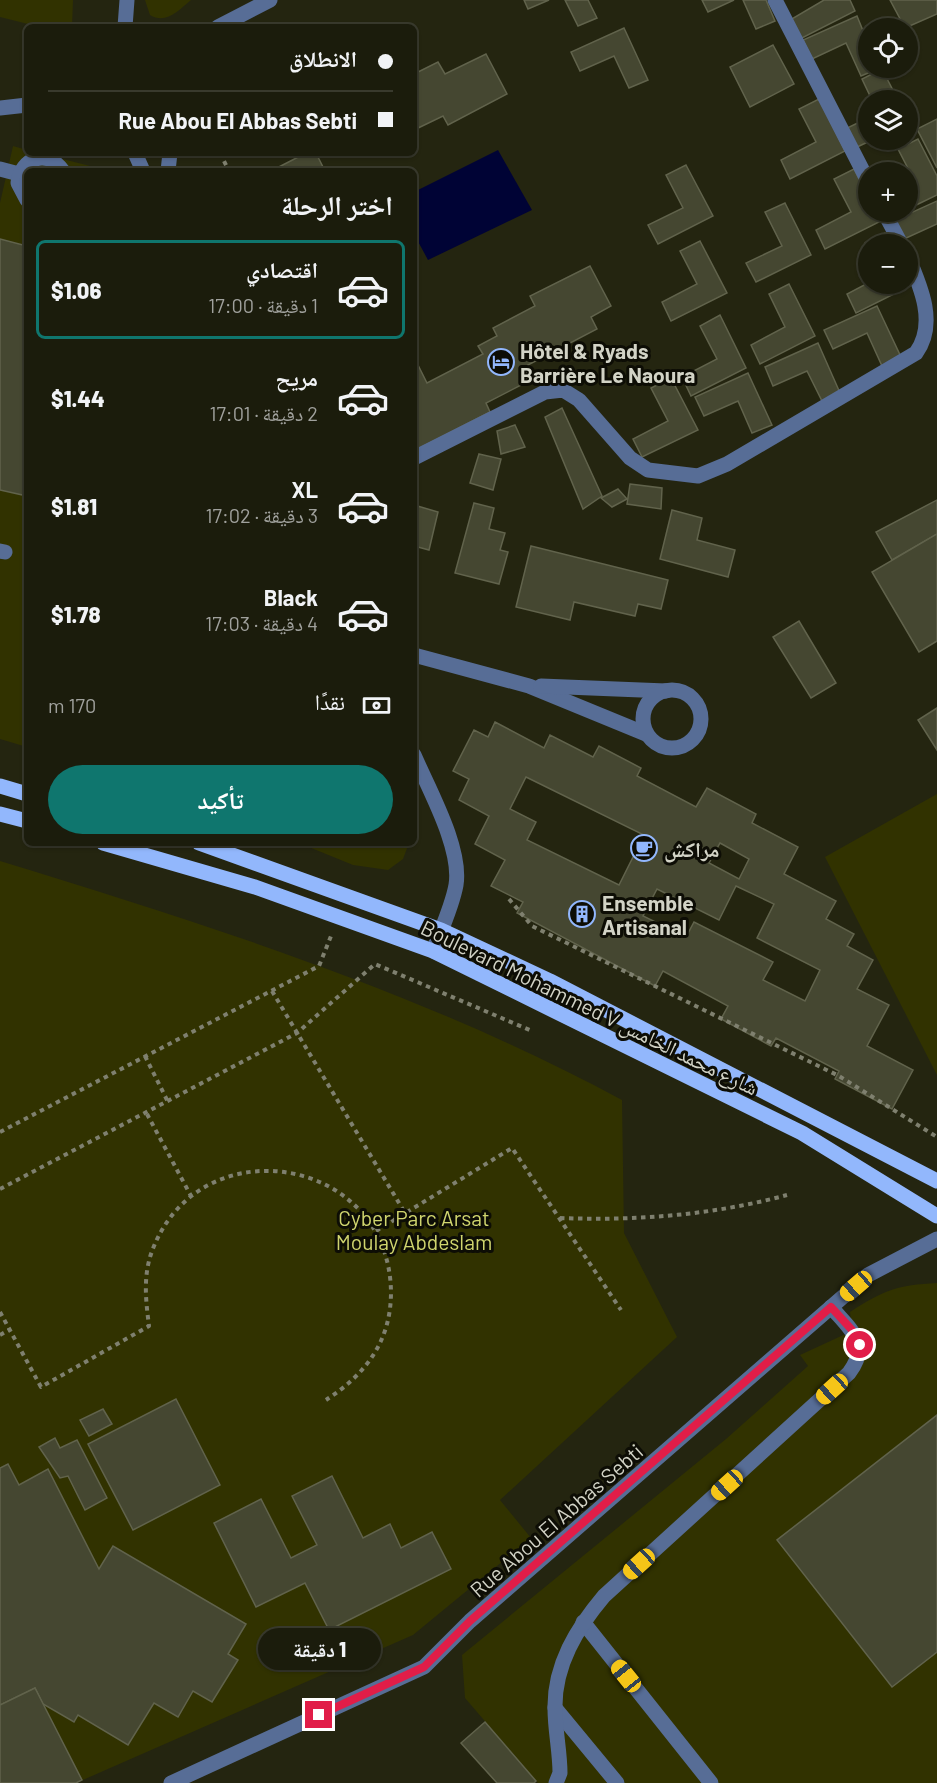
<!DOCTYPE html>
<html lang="ar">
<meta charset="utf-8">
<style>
:root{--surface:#1b1c0c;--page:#242515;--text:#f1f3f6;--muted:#a0a19d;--line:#393a2d;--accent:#0f766e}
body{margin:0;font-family:Barlow,"Noto Naskh Arabic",sans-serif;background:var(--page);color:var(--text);direction:rtl;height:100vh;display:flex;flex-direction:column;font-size:22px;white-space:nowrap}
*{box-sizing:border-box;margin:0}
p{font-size:20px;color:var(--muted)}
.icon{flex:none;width:33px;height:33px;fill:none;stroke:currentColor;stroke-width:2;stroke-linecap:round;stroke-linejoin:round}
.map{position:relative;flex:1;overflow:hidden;direction:ltr}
.sheet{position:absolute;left:24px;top:168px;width:393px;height:678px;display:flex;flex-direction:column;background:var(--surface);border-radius:9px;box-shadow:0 2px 4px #0004,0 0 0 2px var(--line);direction:rtl}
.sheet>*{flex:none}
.hud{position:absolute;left:24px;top:24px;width:393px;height:132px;border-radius:9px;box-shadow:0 2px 4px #0004,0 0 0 2px var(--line);direction:rtl;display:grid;align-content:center;height:132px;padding:0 24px;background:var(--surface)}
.controls{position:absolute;left:858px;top:18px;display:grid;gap:12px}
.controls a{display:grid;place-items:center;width:60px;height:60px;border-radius:50%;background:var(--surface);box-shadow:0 2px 4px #0004,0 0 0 2px var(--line);font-size:30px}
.end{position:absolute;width:27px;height:27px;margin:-14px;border:8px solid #e11d48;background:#fff;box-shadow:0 0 0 3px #fff}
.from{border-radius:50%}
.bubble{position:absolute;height:42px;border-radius:21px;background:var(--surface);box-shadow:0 2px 4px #0004,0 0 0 2px var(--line);font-size:20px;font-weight:800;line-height:42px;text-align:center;direction:rtl}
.car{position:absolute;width:18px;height:36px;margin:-18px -9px;border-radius:8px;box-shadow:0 0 4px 2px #0007;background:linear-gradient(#f5c518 24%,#345 0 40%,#f5c518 0 76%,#345 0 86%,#f5c518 0)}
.hud b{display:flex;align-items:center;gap:21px;height:57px;font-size:22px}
.hud b+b{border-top:2px solid var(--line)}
.hud i{width:15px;height:15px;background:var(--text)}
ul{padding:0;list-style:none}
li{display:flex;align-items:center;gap:18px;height:99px;margin:0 12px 9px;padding:0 12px;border:3px solid transparent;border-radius:9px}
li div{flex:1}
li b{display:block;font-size:22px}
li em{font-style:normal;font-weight:800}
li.current{border-color:var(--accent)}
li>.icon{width:54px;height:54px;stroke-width:1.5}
h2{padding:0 24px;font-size:27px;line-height:72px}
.pay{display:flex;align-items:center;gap:15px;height:66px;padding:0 24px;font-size:22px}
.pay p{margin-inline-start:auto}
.button{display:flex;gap:12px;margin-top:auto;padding:12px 24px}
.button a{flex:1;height:69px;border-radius:36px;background:var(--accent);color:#fff;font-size:24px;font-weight:800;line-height:69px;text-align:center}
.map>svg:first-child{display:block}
.green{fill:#313200}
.water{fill:#000335}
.building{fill:#454731;stroke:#61634c;stroke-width:1.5;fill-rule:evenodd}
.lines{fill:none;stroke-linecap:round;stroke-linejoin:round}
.path{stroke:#7f806f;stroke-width:4;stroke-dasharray:4.5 4.5;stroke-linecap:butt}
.minor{stroke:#576d96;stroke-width:15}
.major{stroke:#92b7fc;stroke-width:15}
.route{stroke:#e11d48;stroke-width:8}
.labels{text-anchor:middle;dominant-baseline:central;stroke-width:6;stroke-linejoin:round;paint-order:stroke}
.poi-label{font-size:21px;font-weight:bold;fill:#d2d3c6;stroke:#0d0d05;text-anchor:start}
.street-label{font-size:21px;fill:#d2d3c6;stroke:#0d0d05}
.park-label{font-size:21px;fill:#d0d56e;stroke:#0d0d05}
</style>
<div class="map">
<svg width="937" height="1783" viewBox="0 0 937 1783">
<rect width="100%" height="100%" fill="#242510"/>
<g class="green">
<polygon points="0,0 73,0 72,27 40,27 0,17"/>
<path d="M145,0H191C179,10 166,25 150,15Z"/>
<polygon points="13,146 27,150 27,153 39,153 94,167 99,171 27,171 27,747 0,739 0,203"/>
<polygon points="937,794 937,1075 825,857"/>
<polygon points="299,843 409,843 403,859 388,870 353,865"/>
<path d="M0,861C212,926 426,994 622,1100L624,1233L677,1337L500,1500L531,1538L413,1635L76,1783H0Z"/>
<path d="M937,1283V1783H538L465,1698L462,1655L726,1439L808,1366L800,1355L852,1331L850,1312C884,1290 897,1285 937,1283Z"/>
</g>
<polygon class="water" points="498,150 532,210 428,260 414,234 414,192"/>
<g class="building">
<polygon points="524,0 549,0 528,9"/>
<polygon points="565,0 588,0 597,18 578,26"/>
<polygon points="702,0 734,0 708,12"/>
<polygon points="743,0 766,0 775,21 756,29"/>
<polygon points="824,0 850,0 855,11 800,39 790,20"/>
<polygon points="890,0 937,0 937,14 905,28"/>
<polygon points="857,16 868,43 868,68 880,68 861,76 846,43 812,59 803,40"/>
<polygon points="624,28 648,80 629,88 614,56 580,71 571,52"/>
<polygon points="773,45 794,84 750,107 730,67"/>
<polygon points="486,54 507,94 448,125 443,116 414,130 414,74 438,62 445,74"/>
<polygon points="882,69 898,100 872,100 862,79"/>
<polygon points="819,99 845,151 790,179 781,160 816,142 799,109"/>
<polygon points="868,118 868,140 872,140 853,149 843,130"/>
<polygon points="937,119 937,168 917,129"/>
<polygon points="918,139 937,176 937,195 908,209 908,186 915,182 898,149"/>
<polygon points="306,153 325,153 318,157 323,167 318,171 271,171"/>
<polygon points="686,165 713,216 658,244 648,225 683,208 666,175"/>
<polygon points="854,169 868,197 868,212 876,212 881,221 825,249 816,230 851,212 834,179"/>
<polygon points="937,201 937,224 904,239 895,220"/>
<polygon points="785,203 811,255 756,282 746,263 782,246 765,212"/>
<polygon points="885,233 891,244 868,244 868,250 865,243"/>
<polygon points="0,239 27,246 27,496 0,490"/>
<polygon points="700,241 727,293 671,321 662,302 697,284 680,251"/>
<polygon points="590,266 611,306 591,317 597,329 524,367 531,380 486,403 490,412 414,451 414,357 427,383 483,354 478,346 497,336 493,328 535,306 530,296"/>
<polygon points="908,277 912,285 856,313 847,294 868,283 908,284"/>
<polygon points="789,284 815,336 760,364 751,345 785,327 769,294"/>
<polygon points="877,306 901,357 882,366 867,333 833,349 824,330"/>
<polygon points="720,315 746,368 691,396 682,377 717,359 700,326"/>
<polygon points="818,343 841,395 823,403 807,371 773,386 765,367"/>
<polygon points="748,373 772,425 752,433 738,401 704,416 695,397"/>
<polygon points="671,378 698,430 642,457 633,439 668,421 651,388"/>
<polygon points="562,408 602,496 583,509 545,417"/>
<polygon points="515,425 525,447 501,454 497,431"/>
<polygon points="479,454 501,459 493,490 470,483"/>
<polygon points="630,484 662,488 661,509 627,504"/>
<polygon points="618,489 627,499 612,507 601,498"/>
<polygon points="937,500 937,534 892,560 876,532"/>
<polygon points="474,503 494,508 489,529 505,533 500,550 508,552 499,584 455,573"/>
<polygon points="414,505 438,512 429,550 414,546"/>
<polygon points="672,510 702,518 697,540 735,550 728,577 660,559"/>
<polygon points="937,534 937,641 919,652 872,572"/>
<polygon points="531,546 668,580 661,609 638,604 635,616 574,602 570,620 516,607"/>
<polygon points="799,621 836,683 811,698 773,637"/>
<polygon points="937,708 937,750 918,720"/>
<path d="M495,722L544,748L550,735L593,757L599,746L641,768L637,776L696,807L707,788L756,814L752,823L798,847L784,874L836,901L826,919L854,934L847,946L873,960L857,989L889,1005L867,1046L913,1070L892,1109L835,1079L839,1071L776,1038L771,1046L721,1019L728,1006L663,971L655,986L517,913L523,902L491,886L505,860L475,844L489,816L459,800L469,779L453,771L474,730L488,737ZM526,777L644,835L619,885L527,840L536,822L510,809ZM720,843L749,859L739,879L709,863ZM736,886L774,904L757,938L820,970L805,1001L763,980L773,962L694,922L686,937L643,916L657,889L719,920Z"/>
<polygon points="176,1399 220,1485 133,1530 88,1444"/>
<polygon points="103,1409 112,1424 89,1436 80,1420"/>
<polygon points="937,1415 937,1652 892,1687 777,1540"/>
<polygon points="55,1438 60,1448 77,1440 107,1498 85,1510 68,1476 60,1478 39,1447"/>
<polygon points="8,1464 19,1485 48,1469 99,1569 113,1546 246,1624 228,1654 238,1660 212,1702 193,1691 178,1717 154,1703 128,1745 78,1715 74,1722 43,1704 35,1688 0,1705 0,1468"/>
<polygon points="332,1476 363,1538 390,1524 401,1548 432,1532 451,1569 329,1630 305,1583 256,1607 214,1523 261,1499 291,1558 317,1545 292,1496"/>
<polygon points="35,1688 82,1780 76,1783 0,1783 0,1705"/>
<polygon points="485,1722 536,1781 534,1783 497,1783 461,1743"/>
</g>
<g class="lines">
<g class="path">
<polyline points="220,153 229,171"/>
<polyline points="509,899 532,926 839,1076 937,1137"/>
<polyline points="272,991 405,1213"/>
<polyline points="145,1056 168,1102"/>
<polyline points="147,1114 191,1196"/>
<polyline points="0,1132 319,966 331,936"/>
<polyline points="0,1189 297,1033 375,964 532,1031"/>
<path d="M560,1218C635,1221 714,1215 787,1195"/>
<polyline points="376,1231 512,1148 621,1310"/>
<path d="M0,1312L41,1387L149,1326C146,1302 143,1278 151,1254C196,1124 389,1154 391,1292C391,1341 366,1374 326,1400"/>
<polyline points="0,1335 9,1330"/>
</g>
<g class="minor">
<polyline points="775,0 868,181"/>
<polyline points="125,27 127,0"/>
<polyline points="218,27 270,0"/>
<polyline points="0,108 27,105"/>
<polyline points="135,153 143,171"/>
<polyline points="0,169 19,174"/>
<polyline points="168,171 170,153"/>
<path d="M27,200L18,183C21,158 47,148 63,171"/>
<polyline points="884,212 901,244"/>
<path d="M414,458L545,392L563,390L579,400L630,458L648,470L698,476L727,464L916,353C937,324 921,287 908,257"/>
<polyline points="0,551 5,552"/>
<polyline points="414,655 529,686 646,734"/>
<polyline points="541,686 666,691"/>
<circle cx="672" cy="719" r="29"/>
<path d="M414,755C429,790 462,848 456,885C452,907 441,930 433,951"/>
<polyline points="583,1622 711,1783"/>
<polyline points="555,1708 617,1783"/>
<polyline points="171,1783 424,1667 470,1621 868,1275 937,1239"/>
<path d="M556,1783L560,1773C560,1752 555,1730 555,1709C554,1665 577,1628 604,1596L849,1373C871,1344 851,1330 831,1307"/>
</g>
<g class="major">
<polyline points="0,786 27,794"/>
<polyline points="0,814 27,821"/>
<polyline points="103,843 255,887 433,951 802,1133 937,1216"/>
<polyline points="199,843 441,930 550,981 937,1181"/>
</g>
</g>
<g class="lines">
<polyline class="route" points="319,1715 424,1667 470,1621 831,1307 852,1330 860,1345"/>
</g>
<defs>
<symbol id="hotel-ring" viewBox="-11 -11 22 22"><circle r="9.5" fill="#0d0d05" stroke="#92b7fd" stroke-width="1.5"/><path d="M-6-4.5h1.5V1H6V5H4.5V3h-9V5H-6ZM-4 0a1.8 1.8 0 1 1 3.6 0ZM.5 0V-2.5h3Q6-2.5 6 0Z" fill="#92b7fd"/></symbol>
<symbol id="cafe-ring" viewBox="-11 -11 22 22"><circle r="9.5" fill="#0d0d05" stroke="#92b7fd" stroke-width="1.5"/><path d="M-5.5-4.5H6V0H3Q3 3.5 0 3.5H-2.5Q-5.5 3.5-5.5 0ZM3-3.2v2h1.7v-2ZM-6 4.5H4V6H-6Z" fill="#92b7fd"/></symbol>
<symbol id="building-ring" viewBox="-11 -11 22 22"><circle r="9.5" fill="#0d0d05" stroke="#92b7fd" stroke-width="1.5"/><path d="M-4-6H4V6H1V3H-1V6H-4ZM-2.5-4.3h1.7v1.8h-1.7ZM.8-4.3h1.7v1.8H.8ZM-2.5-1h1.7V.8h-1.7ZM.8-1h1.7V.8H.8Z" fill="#92b7fd"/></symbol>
</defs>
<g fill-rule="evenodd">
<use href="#hotel-ring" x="486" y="347" width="30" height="30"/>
<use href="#cafe-ring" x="629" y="833" width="30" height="30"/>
<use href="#building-ring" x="567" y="899" width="30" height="30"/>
</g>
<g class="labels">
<g class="poi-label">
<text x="520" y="350">Hôtel &amp; Ryads<tspan x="520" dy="24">Barrière Le Naoura</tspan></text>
<text x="664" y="848">مراكش</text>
<text x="602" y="902">Ensemble<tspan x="602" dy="24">Artisanal</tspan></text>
</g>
<g class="street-label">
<text transform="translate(590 1007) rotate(26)">Boulevard Mohammed V شارع محمد الخامس</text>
<text transform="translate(556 1520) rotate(-41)">Rue Abou El Abbas Sebti</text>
</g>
<g class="park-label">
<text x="414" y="1217">Cyber Parc Arsat<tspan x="414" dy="24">Moulay Abdeslam</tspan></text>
</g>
</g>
</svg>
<div class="controls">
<a><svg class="icon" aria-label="locate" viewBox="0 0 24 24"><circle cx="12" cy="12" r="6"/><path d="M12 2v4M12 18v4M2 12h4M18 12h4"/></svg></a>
<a><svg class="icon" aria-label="layers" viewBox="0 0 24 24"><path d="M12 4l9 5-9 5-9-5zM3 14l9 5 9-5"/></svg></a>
<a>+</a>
<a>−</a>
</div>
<i class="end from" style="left:860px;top:1345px"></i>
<i class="end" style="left:319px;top:1715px"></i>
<div class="bubble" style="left:258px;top:1628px;width:123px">1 دقيقة</div>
<i class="car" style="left:856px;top:1286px;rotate:229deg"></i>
<i class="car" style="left:832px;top:1389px;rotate:228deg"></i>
<i class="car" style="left:727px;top:1485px;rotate:228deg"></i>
<i class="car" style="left:639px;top:1564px;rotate:228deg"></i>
<i class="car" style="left:626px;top:1676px;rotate:321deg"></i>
<div class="hud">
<b><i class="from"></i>الانطلاق</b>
<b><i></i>Rue Abou El Abbas Sebti</b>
</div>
<section class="sheet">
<h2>اختر الرحلة</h2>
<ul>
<li class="current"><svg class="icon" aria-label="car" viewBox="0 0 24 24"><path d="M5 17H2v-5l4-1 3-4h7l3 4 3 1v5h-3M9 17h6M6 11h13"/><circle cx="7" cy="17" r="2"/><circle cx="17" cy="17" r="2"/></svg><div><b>اقتصادي</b><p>1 دقيقة · 17:00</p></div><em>$1.06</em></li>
<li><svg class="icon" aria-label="car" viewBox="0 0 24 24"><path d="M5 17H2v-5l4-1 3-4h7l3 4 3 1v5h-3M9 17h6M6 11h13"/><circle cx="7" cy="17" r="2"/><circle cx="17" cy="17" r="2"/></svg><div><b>مريح</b><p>2 دقيقة · 17:01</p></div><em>$1.44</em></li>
<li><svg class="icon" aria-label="car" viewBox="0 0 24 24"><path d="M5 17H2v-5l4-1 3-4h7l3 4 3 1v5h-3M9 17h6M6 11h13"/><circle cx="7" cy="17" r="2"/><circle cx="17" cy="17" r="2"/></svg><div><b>XL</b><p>3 دقيقة · 17:02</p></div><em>$1.81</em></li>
<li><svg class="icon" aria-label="car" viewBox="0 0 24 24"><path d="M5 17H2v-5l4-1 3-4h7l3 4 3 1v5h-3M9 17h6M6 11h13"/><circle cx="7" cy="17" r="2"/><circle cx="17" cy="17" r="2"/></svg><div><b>Black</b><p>4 دقيقة · 17:03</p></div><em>$1.78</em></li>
</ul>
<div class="pay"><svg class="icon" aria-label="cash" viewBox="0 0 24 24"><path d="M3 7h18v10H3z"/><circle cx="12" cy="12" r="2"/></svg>نقدًا<p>170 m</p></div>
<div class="button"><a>تأكيد</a></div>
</section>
</div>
